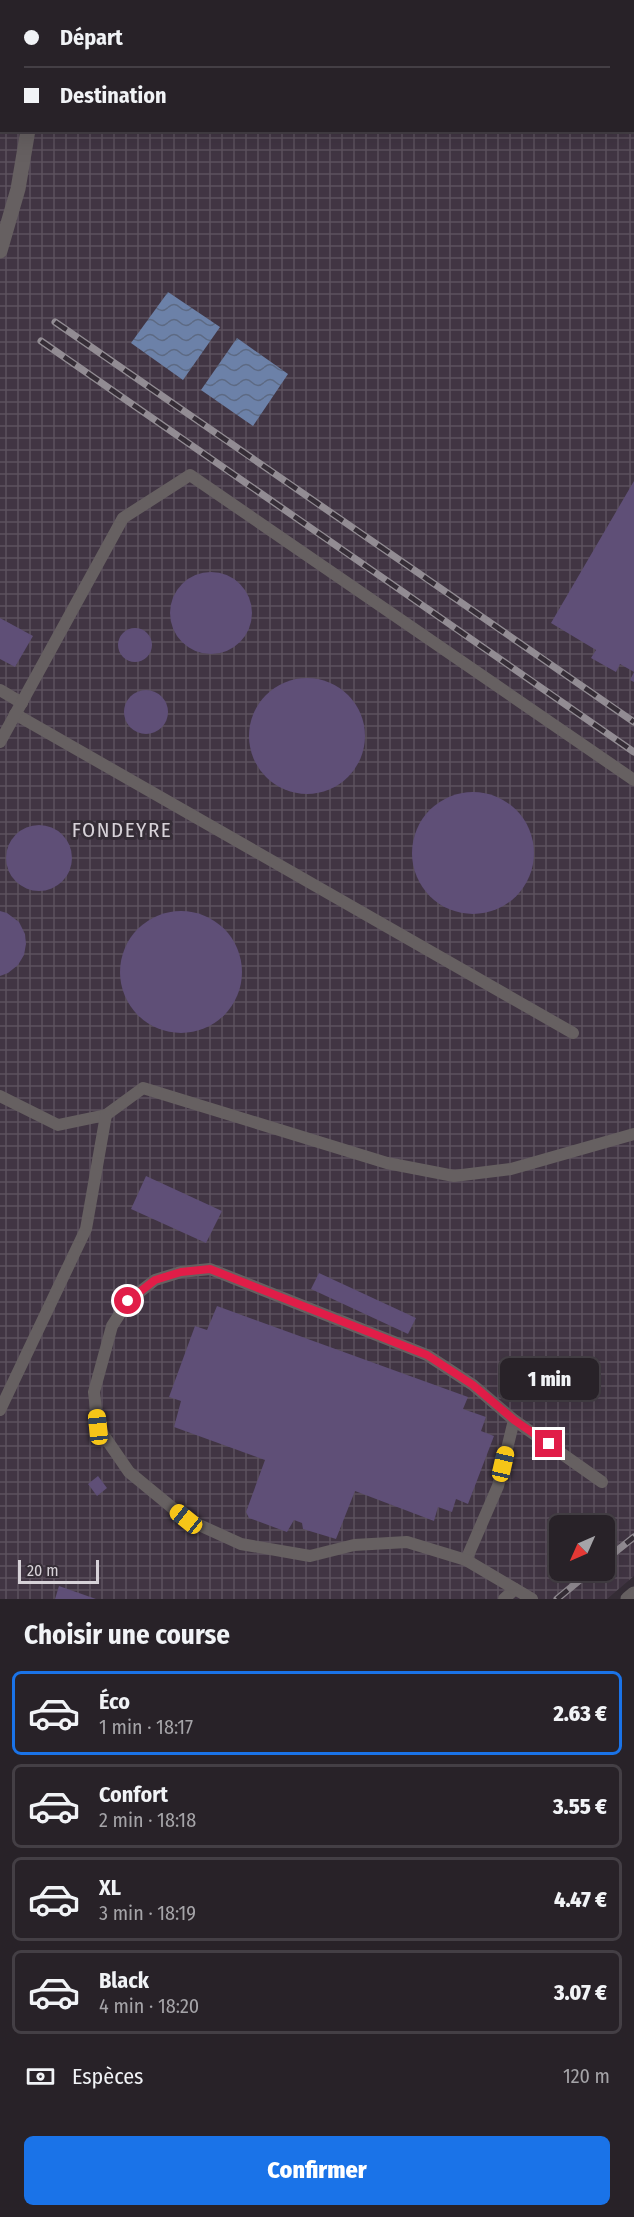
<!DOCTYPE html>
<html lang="fr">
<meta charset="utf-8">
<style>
:root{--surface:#282228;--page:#302a30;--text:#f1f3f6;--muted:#a5a4a8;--line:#443f45;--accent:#1a73e8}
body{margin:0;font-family:"Fira Sans Condensed",sans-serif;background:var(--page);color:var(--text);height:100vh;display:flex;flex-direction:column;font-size:22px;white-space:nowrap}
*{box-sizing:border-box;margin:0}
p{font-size:20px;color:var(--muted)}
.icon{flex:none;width:33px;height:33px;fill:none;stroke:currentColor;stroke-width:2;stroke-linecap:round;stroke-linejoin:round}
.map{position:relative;height:1599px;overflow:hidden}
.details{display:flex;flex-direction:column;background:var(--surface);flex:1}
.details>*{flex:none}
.banner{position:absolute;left:0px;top:0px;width:634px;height:132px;box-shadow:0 6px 24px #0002,0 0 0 2px var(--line);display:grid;align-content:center;height:132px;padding:0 24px;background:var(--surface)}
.needle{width:39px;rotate:225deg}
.buttons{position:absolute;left:549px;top:1515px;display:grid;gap:12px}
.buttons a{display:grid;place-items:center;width:66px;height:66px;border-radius:9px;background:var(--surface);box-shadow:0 6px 24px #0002,0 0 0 2px var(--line);font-size:30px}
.scale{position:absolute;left:18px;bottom:15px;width:81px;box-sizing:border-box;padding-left:6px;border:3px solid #d7d2d8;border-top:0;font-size:16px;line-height:21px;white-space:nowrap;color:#d7d2d8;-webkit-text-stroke:4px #352d36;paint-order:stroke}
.end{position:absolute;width:27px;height:27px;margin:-14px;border:8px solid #e11d48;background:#fff;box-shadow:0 0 0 3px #fff}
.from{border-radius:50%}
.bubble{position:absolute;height:42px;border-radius:9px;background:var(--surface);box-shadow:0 6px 24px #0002,0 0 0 2px var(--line);font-size:20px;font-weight:800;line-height:42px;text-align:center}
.car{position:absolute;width:18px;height:36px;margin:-18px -9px;border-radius:8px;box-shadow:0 0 4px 2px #0007;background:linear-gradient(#f5c518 24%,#345 0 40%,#f5c518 0 76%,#345 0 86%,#f5c518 0)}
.banner b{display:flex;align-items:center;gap:21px;height:57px;font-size:22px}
.banner b+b{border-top:2px solid var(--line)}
.banner i{width:15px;height:15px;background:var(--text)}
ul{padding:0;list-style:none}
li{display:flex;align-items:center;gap:18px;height:84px;margin:0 12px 9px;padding:0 12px;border:3px solid var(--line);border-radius:9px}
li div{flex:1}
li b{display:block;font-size:22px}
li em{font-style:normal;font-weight:800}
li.selected{border-color:var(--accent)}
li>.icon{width:54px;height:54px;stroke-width:1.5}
h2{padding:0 24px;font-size:27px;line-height:72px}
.pay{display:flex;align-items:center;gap:15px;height:66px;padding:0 24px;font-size:22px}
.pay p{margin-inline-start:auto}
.action{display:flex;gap:12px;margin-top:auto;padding:12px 24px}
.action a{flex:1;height:69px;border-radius:9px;background:var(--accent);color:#fff;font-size:24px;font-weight:800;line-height:69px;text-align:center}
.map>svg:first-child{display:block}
.industrial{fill:url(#industrial-grid);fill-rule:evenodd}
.water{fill:url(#water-waves)}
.building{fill:#5f4f77}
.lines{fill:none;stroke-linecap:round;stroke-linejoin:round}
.lane{stroke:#666061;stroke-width:12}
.street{stroke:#666061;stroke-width:15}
.rail-casing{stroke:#928c93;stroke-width:7}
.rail{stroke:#352d36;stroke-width:4.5;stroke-dasharray:14;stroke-linecap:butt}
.route{stroke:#e11d48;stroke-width:8}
.labels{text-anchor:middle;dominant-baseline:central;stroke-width:6;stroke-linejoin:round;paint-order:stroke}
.quarter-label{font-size:21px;letter-spacing:1.5px;fill:#d7d2d8;stroke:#352d36}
</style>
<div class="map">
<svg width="634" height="1599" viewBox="0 0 634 1599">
<defs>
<pattern id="industrial-grid" width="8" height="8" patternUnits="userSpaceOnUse" patternTransform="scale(1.5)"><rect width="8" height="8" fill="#413543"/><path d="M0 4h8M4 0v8" fill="none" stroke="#5c515d"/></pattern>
<pattern id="water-waves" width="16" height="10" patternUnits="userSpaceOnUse" patternTransform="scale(1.5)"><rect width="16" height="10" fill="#6c81a8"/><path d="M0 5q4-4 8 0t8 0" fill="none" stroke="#5d6a84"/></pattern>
</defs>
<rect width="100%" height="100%" fill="#352d36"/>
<path class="industrial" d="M0,0H634V1576L607,1599H0ZM2,2H633V130H2ZM560,1526H604V1570H560Z"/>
<g class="water">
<polygon points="168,292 220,327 183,380 131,343"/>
<polygon points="237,338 288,374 253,426 201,390"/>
</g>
<g class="building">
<polygon points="634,481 634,682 630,680 634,672 620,664 616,672 591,658 596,650 551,623"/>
<circle cx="211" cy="613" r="41"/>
<polygon points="0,618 33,636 15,667 0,659"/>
<circle cx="135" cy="645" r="17"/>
<circle cx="307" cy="736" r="58"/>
<circle cx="146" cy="712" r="22"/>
<circle cx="473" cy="853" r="61"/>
<circle cx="39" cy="858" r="33"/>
<circle cx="181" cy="972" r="61"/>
<polygon points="0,911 7,913 19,922 25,934 26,944 24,955 18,965 8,973 0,976"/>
<polygon points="146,1176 222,1211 206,1243 131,1209"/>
<polygon points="319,1273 416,1318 408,1334 311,1289"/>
<polygon points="217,1306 468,1397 463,1409 486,1417 481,1431 494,1436 468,1504 456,1499 452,1512 438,1507 434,1521 355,1491 336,1539 303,1529 302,1523 294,1520 287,1532 249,1518 246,1512 265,1460 174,1427 181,1401 169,1397 195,1326 207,1330"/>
<polygon points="98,1476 107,1488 97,1496 88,1484"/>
<polygon points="59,1586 96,1599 55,1599"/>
</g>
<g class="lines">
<g class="lane">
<polyline points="0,690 22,703"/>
<polyline points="15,714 573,1033"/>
<polyline points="0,742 123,518 190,475 634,780"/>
<polyline points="0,1096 58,1125 106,1115 143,1088 387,1163 454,1176 511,1169 634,1134"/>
<polyline points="0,1410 86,1229 106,1115"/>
<polyline points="466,1560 498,1486 514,1420"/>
<polyline points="504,1599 515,1589"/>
<polyline points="532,1599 466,1560 407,1542 354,1545 310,1556 241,1544 186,1519 129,1472 98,1427 94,1392 112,1326 128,1301 155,1280 181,1272 210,1269 427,1355 473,1385 514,1420 602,1482"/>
</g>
<g class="street">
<polyline points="49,2 49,0"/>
<polyline points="0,251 18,189 28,130"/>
<polyline points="628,1599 634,1594"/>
</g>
<defs>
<g id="rail">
<polyline points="55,322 634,722"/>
<polyline points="41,341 634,752"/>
<polyline points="604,1561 634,1537"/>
<polyline points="557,1599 592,1570"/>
</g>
</defs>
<use href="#rail" class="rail-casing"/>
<use href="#rail" class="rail"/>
</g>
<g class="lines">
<polyline class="route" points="128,1301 155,1280 181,1272 210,1269 427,1355 473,1385 514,1420 549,1444"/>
</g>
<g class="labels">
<g class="quarter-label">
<text x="122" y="830">FONDEYRE</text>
</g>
</g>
</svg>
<div class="buttons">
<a><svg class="needle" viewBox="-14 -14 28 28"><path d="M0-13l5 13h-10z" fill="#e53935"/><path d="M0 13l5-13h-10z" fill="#a5a4a8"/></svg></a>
</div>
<div class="scale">20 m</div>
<i class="end from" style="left:128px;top:1301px"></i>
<i class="end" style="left:549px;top:1444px"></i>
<div class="bubble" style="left:500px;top:1358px;width:99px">1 min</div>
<i class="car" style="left:98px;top:1427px;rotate:354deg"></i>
<i class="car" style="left:503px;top:1464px;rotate:13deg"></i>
<i class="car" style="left:186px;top:1519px;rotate:309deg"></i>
<div class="banner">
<b><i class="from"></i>Départ</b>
<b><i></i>Destination</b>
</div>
</div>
<section class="details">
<h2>Choisir une course</h2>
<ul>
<li class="selected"><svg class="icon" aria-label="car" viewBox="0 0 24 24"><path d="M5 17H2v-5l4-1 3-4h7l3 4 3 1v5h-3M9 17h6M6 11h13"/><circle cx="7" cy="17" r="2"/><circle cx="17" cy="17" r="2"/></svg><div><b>Éco</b><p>1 min · 18:17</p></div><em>2.63 €</em></li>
<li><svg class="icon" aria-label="car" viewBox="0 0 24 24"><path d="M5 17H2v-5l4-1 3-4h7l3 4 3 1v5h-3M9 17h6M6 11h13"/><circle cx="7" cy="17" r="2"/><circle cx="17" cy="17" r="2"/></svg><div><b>Confort</b><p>2 min · 18:18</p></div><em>3.55 €</em></li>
<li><svg class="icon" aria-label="car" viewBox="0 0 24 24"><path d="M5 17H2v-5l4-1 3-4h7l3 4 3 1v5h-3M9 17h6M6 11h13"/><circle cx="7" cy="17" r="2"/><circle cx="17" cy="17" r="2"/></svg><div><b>XL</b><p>3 min · 18:19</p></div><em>4.47 €</em></li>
<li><svg class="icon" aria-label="car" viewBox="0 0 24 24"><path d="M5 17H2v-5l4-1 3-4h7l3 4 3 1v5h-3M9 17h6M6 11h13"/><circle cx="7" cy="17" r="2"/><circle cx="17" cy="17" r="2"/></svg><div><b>Black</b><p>4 min · 18:20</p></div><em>3.07 €</em></li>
</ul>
<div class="pay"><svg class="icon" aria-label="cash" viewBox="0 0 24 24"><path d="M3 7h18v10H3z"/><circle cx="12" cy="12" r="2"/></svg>Espèces<p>120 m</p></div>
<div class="action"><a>Confirmer</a></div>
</section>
